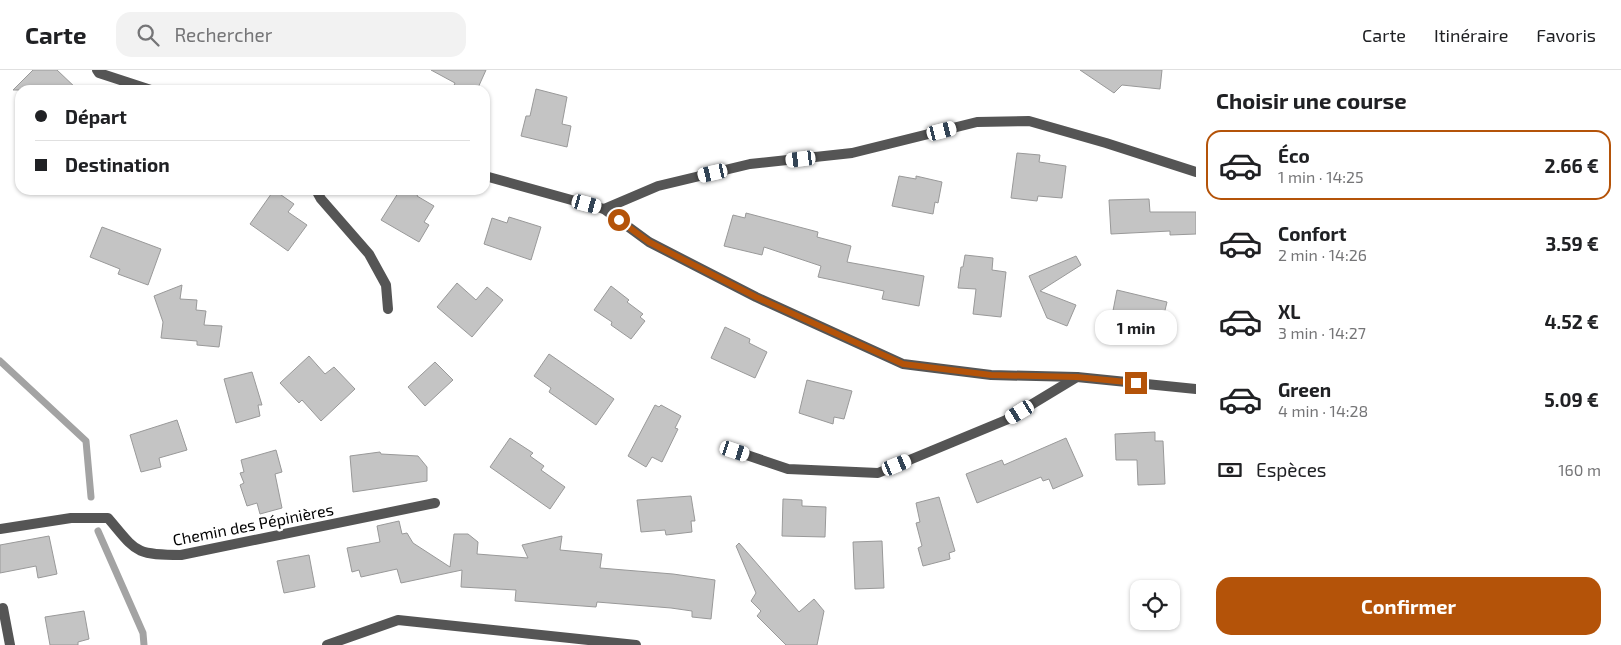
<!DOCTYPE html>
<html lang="fr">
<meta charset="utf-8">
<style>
:root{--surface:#fff;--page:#f2f2f2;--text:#202124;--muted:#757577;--line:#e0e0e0;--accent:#b45309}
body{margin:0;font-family:"Exo 2",sans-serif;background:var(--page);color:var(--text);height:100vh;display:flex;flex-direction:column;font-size:19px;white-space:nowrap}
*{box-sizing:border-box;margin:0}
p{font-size:16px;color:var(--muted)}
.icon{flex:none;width:28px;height:28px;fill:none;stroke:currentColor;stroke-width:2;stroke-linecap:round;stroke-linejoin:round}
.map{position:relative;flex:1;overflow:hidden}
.panel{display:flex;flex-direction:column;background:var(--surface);width:425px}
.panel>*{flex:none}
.guide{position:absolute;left:15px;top:15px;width:475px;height:110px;border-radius:15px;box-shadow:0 1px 4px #0004;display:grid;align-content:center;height:110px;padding:0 20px;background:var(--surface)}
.buttons{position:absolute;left:1130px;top:510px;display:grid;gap:10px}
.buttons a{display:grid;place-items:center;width:50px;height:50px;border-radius:10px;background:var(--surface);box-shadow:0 1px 4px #0004;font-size:25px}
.end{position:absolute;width:22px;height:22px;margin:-11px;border:6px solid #b45309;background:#fff;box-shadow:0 0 0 2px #fff}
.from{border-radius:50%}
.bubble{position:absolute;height:35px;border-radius:15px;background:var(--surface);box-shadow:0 1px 4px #0004;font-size:16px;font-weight:700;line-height:35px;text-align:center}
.car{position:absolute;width:15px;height:30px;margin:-15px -8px;border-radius:6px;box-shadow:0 0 4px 1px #0007;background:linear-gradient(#fff 24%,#345 0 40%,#fff 0 76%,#345 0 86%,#fff 0)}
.guide b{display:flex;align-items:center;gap:18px;height:48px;font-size:19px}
.guide b+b{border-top:1px solid var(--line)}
.guide i{width:12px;height:12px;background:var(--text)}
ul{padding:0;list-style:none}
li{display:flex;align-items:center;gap:15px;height:70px;margin:0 10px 8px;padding:0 10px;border:2px solid transparent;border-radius:15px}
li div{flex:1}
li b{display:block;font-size:19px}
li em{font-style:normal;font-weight:700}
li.active{border-color:var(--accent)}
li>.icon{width:45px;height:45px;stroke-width:1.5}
h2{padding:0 20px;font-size:22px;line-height:60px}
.pay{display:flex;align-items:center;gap:12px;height:55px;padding:0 20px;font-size:19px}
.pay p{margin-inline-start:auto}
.button{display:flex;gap:10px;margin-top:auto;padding:10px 20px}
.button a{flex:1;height:58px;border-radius:15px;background:var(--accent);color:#fff;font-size:20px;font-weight:700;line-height:58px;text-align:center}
header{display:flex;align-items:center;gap:30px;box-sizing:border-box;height:70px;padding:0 25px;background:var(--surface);border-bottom:1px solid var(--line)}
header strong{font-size:24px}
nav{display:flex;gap:28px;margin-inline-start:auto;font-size:18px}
.search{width:350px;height:45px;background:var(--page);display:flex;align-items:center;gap:12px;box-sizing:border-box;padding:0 18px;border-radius:15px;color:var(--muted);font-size:19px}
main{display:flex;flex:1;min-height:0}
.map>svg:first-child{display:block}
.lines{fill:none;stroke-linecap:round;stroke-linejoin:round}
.stream{stroke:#a3a3a3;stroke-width:7}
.building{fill:#c4c4c4;stroke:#999}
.service{stroke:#555;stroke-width:10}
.minor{stroke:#555;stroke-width:10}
.route{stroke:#b45309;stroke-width:6}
.labels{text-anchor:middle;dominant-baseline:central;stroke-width:5;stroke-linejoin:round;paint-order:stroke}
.street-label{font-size:16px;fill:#000;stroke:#fff}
</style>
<header>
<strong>Carte</strong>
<div class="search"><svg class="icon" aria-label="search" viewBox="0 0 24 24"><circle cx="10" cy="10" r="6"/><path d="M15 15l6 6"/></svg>Rechercher</div>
<nav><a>Carte</a><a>Itinéraire</a><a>Favoris</a></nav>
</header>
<main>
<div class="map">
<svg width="1196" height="575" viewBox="0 0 1196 575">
<rect width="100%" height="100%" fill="#fff"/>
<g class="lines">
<g class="stream">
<polyline points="0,291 86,371 91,427"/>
<polyline points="98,461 143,563 144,575"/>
</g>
</g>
<g class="building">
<polygon points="33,0 57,0 78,20 13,20"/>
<polygon points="431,0 486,0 477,20 452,20 455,13"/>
<polygon points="1080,0 1162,0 1160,19 1122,15 1114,23"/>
<polygon points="536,19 567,27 562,54 571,56 567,77 521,66 526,46 530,46"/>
<polygon points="1017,83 1040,85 1039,92 1066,96 1062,128 1038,126 1037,131 1011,128"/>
<polygon points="899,106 916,109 916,106 942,112 938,133 935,132 933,144 892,136"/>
<polygon points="274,120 294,134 288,142 307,155 288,181 250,154"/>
<polygon points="400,120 420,120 417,126 434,136 424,152 429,155 419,172 381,150"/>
<polygon points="1149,129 1150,142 1196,142 1196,164 1170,165 1170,161 1111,164 1109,130"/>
<polygon points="746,143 818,162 817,167 851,176 847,192 924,206 919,236 882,229 884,221 818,207 821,196 764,177 762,185 724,176 733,145 745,148"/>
<polygon points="509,147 541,157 531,190 484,174 492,148 507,153"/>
<polygon points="102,157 161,179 148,215 118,204 120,199 90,187"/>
<polygon points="965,185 993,188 992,200 1006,202 1001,247 973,244 976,219 958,218 961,197 963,197"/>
<polygon points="1076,186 1081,195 1040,221 1076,235 1067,256 1047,248 1029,206"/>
<polygon points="457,213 476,230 487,217 503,230 472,267 437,237"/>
<polygon points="182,215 180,229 197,230 196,240 206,241 204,255 222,256 219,277 197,275 197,271 161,268 163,252 154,226"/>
<polygon points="611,216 629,230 627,232 643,244 640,247 645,251 631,269 611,255 612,252 594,240"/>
<polygon points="1117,220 1167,232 1160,261 1127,255 1128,250 1112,246"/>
<polygon points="725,257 750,269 749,273 767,282 755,308 711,288"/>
<polygon points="549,284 614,329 596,355 549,322 551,318 534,306"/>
<polygon points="309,286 325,304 334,297 355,319 321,351 302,330 299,333 280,313"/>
<polygon points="435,292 453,310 425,336 408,317"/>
<polygon points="252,302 262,335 258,335 260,346 236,353 224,309"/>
<polygon points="807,310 852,321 844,349 834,347 833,354 799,343"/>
<polygon points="655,335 659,337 661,335 681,346 675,358 678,359 662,392 652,387 646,397 628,386"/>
<polygon points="177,350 187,380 159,388 161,397 141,402 130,365"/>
<polygon points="1155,362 1155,371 1163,371 1165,414 1138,415 1137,390 1116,390 1115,364"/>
<polygon points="510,368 533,383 530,386 544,396 541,400 565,417 550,439 490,397"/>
<polygon points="1066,368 1083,406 1053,419 1049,409 1043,411 1041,407 977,433 966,404 1002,390 1004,395"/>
<polygon points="276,380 282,402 275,404 282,438 260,444 257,433 247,436 240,415 244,413 240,403 244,402 241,390"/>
<polygon points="380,382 381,384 418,386 427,397 427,411 353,422 350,386"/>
<polygon points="691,426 695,451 691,451 692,462 666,465 665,460 641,462 637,430"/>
<polygon points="939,427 955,481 949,483 950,489 923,496 918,478 922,476 916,453 920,452 916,433"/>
<polygon points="783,429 802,430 802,436 826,437 825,467 782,466"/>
<polygon points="399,451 402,464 407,463 413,473 450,497 454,464 468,464 478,472 477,484 528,488 522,475 562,466 560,480 602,484 600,498 673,504 715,510 711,549 692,547 692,541 671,538 597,532 596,537 515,531 516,520 461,517 462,500 401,513 397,499 361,507 359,500 352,502 347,478 380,472 377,456"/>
<polygon points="49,466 57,504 38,508 36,496 0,503 0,475"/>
<polygon points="882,471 884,518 855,519 853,472"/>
<polygon points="739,473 799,542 814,529 824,541 817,575 786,575 757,546 761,541 751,531 756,523 736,476"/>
<polygon points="309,485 315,517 284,523 277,491"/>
<polygon points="84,541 89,569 78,572 78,575 50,575 45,547"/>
</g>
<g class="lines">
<g class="service">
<polyline points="97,0 99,3 151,20"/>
<polyline points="1196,102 1106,73 1029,51 977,52 852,83 750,94 658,116 604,139 649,172 756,227 903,294 991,305 1077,307 1196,319"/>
<polyline points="485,106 604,139"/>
<polyline points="316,120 321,129 369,184 386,215 388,239"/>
<polyline points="735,381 788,399 878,403 1006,350 1077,307"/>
<path d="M0,459L71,448H108C137,482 134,485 181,485L435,433"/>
<polyline points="0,539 3,538 10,575"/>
</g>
<polyline class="minor" points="327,575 398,550 636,575"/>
</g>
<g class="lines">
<polyline class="route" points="619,150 649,172 756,227 903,294 991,305 1077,307 1136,313"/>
</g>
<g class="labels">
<g class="street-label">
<text transform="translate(253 454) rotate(-11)">Chemin des Pépinières</text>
</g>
</g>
</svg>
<div class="buttons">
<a><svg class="icon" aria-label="locate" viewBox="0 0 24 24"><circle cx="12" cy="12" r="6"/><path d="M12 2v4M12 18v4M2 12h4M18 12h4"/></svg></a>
</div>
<i class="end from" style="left:619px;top:150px"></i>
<i class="end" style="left:1136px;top:313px"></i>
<div class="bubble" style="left:1095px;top:240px;width:82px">1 min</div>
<i class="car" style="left:942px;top:61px;rotate:76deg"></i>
<i class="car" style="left:801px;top:89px;rotate:263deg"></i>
<i class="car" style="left:713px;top:103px;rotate:257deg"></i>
<i class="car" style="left:587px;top:134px;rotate:105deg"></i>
<i class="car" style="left:1020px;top:342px;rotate:239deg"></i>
<i class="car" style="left:735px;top:381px;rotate:108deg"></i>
<i class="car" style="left:897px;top:395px;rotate:68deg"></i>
<div class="guide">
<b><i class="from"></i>Départ</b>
<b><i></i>Destination</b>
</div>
</div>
<section class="panel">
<h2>Choisir une course</h2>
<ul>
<li class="active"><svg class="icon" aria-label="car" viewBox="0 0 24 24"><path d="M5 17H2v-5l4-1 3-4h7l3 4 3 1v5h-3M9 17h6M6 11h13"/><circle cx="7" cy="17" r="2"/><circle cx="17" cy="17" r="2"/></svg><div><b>Éco</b><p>1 min · 14:25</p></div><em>2.66 €</em></li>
<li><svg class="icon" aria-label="car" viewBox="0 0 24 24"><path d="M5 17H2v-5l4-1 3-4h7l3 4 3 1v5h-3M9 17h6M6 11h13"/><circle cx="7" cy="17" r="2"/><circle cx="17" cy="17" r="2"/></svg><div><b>Confort</b><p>2 min · 14:26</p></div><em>3.59 €</em></li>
<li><svg class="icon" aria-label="car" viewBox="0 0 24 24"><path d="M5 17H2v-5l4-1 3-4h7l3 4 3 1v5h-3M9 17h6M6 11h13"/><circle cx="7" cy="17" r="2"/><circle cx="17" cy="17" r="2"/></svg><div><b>XL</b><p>3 min · 14:27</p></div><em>4.52 €</em></li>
<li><svg class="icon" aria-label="car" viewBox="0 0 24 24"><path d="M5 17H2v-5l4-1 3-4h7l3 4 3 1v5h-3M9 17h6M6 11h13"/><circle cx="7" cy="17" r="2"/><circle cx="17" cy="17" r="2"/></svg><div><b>Green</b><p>4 min · 14:28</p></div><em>5.09 €</em></li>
</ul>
<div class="pay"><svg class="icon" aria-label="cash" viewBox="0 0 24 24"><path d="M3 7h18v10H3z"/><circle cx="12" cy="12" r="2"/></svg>Espèces<p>160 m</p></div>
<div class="button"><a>Confirmer</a></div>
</section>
</main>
